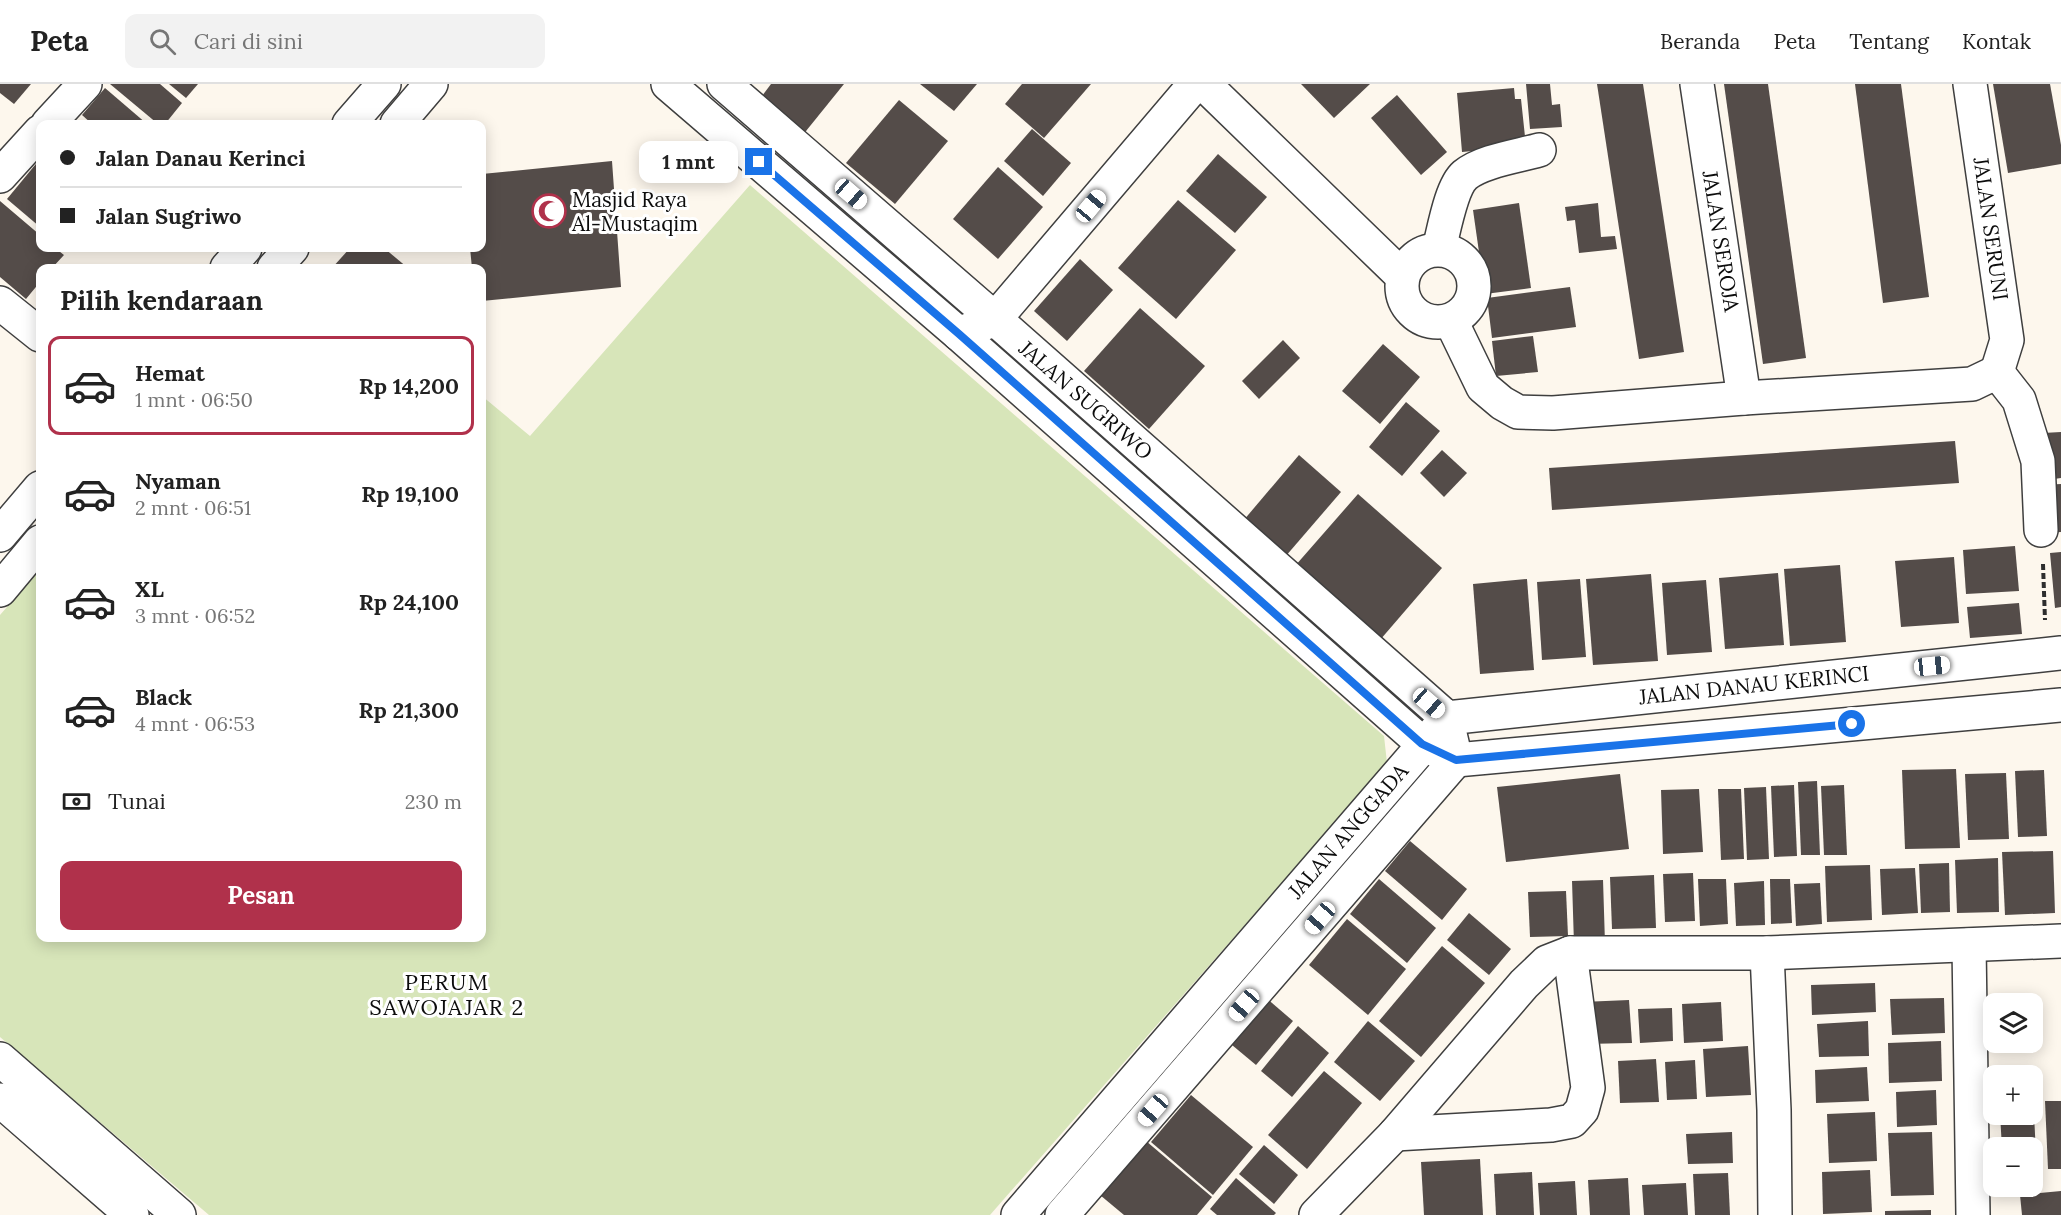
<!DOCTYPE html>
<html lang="id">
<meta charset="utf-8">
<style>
:root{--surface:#fff;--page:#f2f2f2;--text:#222;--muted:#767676;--line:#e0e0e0;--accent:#b0314b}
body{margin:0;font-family:Lora,serif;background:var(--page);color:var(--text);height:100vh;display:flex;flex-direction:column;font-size:22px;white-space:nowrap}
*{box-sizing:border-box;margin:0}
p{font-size:20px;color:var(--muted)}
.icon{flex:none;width:33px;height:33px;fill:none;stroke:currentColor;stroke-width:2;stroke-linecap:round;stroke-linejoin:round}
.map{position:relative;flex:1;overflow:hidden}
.drawer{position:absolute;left:36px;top:180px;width:450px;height:678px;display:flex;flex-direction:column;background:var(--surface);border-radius:12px;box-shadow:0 3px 15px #0003}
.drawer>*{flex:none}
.top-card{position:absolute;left:36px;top:36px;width:450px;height:132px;border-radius:12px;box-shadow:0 3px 15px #0003;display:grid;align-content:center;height:132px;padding:0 24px;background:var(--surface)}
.fabs{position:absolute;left:1983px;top:909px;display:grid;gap:12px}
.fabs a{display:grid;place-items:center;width:60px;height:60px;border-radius:12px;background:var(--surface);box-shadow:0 3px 15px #0003;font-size:30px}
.end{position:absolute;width:27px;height:27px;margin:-14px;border:8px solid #1a73e8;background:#fff;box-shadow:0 0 0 3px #fff}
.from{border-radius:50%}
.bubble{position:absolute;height:42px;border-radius:12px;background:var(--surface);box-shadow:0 3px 15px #0003;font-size:20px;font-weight:700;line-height:42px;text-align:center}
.car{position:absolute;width:18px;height:36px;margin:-18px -9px;border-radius:8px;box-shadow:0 0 4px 2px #0007;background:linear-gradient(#fff 24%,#345 0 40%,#fff 0 76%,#345 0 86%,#fff 0)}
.top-card b{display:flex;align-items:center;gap:21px;height:57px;font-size:22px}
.top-card b+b{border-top:2px solid var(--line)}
.top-card i{width:15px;height:15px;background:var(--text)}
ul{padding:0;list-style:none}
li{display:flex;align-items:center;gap:18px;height:99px;margin:0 12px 9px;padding:0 12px;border:3px solid transparent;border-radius:12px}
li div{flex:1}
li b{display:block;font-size:22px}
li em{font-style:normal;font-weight:700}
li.on{border-color:var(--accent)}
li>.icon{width:54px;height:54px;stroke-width:1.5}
h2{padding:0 24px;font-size:27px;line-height:72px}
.pay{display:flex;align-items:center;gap:15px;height:66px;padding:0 24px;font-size:22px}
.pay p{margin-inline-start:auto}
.cta{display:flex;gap:12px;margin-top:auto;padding:12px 24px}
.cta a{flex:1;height:69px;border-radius:12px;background:var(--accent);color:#fff;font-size:24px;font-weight:700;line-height:69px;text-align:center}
header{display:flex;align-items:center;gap:36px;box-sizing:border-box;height:84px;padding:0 30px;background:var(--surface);border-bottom:2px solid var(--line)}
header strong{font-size:28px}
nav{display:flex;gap:33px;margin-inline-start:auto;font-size:21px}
.search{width:420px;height:54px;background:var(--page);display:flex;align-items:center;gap:15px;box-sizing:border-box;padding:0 21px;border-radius:12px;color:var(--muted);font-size:22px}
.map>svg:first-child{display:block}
.green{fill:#d7e5b9}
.building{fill:#544c49}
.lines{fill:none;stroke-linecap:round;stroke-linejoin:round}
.minor-casing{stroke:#3f3f3f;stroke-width:36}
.tertiary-casing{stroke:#3f3f3f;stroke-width:36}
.path{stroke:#2e2e2e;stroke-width:4;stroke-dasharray:6 3;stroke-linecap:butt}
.minor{stroke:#fff;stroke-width:33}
.tertiary{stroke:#fff;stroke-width:33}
.route{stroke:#1a73e8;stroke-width:8}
.labels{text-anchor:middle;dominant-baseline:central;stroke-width:6;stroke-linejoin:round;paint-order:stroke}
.poi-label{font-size:21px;fill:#0c0c0c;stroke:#fff;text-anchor:start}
.street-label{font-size:21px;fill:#0c0c0c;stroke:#fff}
.neighbourhood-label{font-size:22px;letter-spacing:1.5px;fill:#0c0c0c;stroke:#fff}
</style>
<header>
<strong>Peta</strong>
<div class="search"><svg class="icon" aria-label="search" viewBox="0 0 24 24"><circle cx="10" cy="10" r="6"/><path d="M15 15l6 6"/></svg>Cari di sini</div>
<nav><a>Beranda</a><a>Peta</a><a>Tentang</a><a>Kontak</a></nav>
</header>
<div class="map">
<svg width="2061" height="1131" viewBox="0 0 2061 1131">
<rect width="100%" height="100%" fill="#fdf7ed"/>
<polygon class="green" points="750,101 1384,652 1387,679 990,1131 209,1131 0,953 0,531 40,485 40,854 482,854 482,312 530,352"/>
<g class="building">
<polygon points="0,0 31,0 14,20 0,9"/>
<polygon points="110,0 160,0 182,19 165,40 158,40"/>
<polygon points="169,0 198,0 186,14"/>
<polygon points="771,0 844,0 802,52 759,16"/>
<polygon points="920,0 977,0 954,27"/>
<polygon points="1022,0 1091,0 1044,54 1005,20"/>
<polygon points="1301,0 1370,0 1334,34"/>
<polygon points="1526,0 1550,0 1552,21 1560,20 1562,43 1530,45"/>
<polygon points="1597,0 1643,0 1684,268 1639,275"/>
<polygon points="1724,0 1768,0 1806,274 1763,280"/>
<polygon points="1855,0 1901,0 1929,213 1883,219"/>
<polygon points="1993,0 2050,0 2061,61 2061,80 2008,89"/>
<polygon points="105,4 147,40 92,40 82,31"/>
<polygon points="1514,4 1515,15 1521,15 1526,62 1462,68 1457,9"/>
<polygon points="1397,11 1447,68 1421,91 1371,34"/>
<polygon points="899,16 948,57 895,120 846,79"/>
<polygon points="1032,45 1071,79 1043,112 1004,77"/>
<polygon points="1218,70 1267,113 1235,149 1186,107"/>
<polygon points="40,75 40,143 7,115"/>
<polygon points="612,77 621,203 482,217 482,184 472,184 470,164 482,164 482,90"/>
<polygon points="998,83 1043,123 998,175 953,135"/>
<polygon points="1178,116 1236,166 1176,235 1118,184"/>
<polygon points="0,117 40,151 40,164 55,164 64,171 52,184 40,184 40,198 26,215 0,193"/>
<polygon points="1519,119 1531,204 1485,210 1473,126"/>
<polygon points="1598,119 1601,153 1615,152 1617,165 1579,169 1575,136 1567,137 1565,123"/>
<polygon points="350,164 384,164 408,184 332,184"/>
<polygon points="1080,175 1113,206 1067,257 1034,227"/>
<polygon points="1570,203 1576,243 1492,254 1487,214"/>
<polygon points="1140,224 1205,282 1149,345 1084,287"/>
<polygon points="1533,252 1538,288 1496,292 1492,257"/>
<polygon points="1283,256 1300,274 1259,315 1242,297"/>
<polygon points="1383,260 1420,293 1380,340 1342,307"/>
<polygon points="1406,318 1440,347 1402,392 1369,363"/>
<polygon points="2061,348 2061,394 2047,396 2043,349"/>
<polygon points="1955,357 1959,399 1552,426 1549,384"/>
<polygon points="1442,366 1467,389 1444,413 1420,389"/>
<polygon points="1299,371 1341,408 1285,473 1243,437"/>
<polygon points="2061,400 2061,448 2045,449 2041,401"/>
<polygon points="1358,410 1442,484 1380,556 1295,482"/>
<polygon points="2015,462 2019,507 1966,510 1963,466"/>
<polygon points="2061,468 2061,523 2055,524 2050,469"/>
<polygon points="1954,473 1959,539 1901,543 1895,477"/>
<polygon points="1840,481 1846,558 1790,562 1784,485"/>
<polygon points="1778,489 1784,561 1725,565 1719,494"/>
<polygon points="1651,490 1658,577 1593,581 1586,495"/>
<polygon points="1527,495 1534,586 1480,590 1473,500"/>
<polygon points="1580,495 1586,573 1542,576 1537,498"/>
<polygon points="1706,496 1712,568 1667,571 1662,499"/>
<polygon points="2019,519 2022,550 1970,554 1967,523"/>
<polygon points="1956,685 1960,764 1905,765 1902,686"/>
<polygon points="2044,686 2047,752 2018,753 2015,687"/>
<polygon points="2006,689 2009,755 1968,756 1965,690"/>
<polygon points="1620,690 1629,765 1506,778 1497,703"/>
<polygon points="1817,697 1820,771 1801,771 1798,698"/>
<polygon points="1794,701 1797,772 1774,773 1771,702"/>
<polygon points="1844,701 1847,771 1824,771 1821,702"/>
<polygon points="1766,703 1769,775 1747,776 1744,704"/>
<polygon points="1699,705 1703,768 1663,770 1661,706"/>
<polygon points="1718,705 1741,705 1744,775 1721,776"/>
<polygon points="1410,757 1467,805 1442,836 1385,787"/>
<polygon points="2053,767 2055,829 2005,831 2002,768"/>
<polygon points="1998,774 1999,828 1957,829 1955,776"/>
<polygon points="1949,779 1950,828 1921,829 1919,780"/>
<polygon points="1870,781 1872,836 1827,838 1825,782"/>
<polygon points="1915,784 1918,829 1882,831 1880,785"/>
<polygon points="1693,789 1695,837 1665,838 1663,790"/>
<polygon points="1654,791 1656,844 1612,845 1610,793"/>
<polygon points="1379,795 1436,844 1407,879 1350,830"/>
<polygon points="1698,795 1726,795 1728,840 1700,842"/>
<polygon points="1770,795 1790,795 1792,839 1771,840"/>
<polygon points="1603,796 1605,860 1574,861 1572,797"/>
<polygon points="1764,797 1765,841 1736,842 1734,799"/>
<polygon points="1820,799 1822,840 1796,842 1794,800"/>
<polygon points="1566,807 1568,852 1530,853 1528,808"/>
<polygon points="1469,829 1511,865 1489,891 1447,856"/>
<polygon points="1347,835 1406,885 1368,931 1309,881"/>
<polygon points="1442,862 1485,899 1421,973 1379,937"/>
<polygon points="1875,899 1876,928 1812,931 1811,901"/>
<polygon points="1258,907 1293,937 1256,981 1220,951"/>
<polygon points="1944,914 1945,949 1892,951 1890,915"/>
<polygon points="1629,916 1632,959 1585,960 1582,918"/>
<polygon points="1721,918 1723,957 1684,959 1682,920"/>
<polygon points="1672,924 1673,957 1640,959 1638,925"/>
<polygon points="1368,937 1415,977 1380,1017 1334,978"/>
<polygon points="1868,937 1869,972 1819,973 1817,940"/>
<polygon points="1298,942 1329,969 1292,1013 1261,987"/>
<polygon points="1941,957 1942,997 1889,999 1888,959"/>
<polygon points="1748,962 1751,1011 1706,1013 1703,965"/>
<polygon points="1656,975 1659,1018 1620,1019 1618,977"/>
<polygon points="1695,976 1697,1015 1667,1016 1665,978"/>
<polygon points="1867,983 1869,1017 1816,1019 1815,986"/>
<polygon points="1324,987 1362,1019 1307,1085 1268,1051"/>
<polygon points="1936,1006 1937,1041 1897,1043 1896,1008"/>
<polygon points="1191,1011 1253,1063 1213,1111 1151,1058"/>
<polygon points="2045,1017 2061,1017 2061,1085 2048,1085"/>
<polygon points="1875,1028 1877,1077 1829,1079 1827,1030"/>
<polygon points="2000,1030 2034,1030 2037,1090 2032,1090 2032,1064 2002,1064"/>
<polygon points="1732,1048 1733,1079 1688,1080 1686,1050"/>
<polygon points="1932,1048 1934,1111 1891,1112 1888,1049"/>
<polygon points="1146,1057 1212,1113 1197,1131 1124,1131 1100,1111"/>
<polygon points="1264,1061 1298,1091 1274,1120 1239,1090"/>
<polygon points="1480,1075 1483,1131 1424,1131 1421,1078"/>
<polygon points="1870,1086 1872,1128 1823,1130 1822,1088"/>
<polygon points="1532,1088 1534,1131 1496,1131 1494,1090"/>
<polygon points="1728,1089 1730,1131 1695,1131 1693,1090"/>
<polygon points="1236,1094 1276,1129 1274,1131 1217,1131 1210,1125"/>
<polygon points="1628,1094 1630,1131 1590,1131 1588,1096"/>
<polygon points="1575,1097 1577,1131 1540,1131 1538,1099"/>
<polygon points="1686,1099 1688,1131 1644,1131 1642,1101"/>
<polygon points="2061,1107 2061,1131 2022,1131 2020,1111"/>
<polygon points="1931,1126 1931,1131 1885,1131 1885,1127"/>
</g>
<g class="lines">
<defs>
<g id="minor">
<polyline points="1204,0 1402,192"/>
<polyline points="1697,0 1744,314"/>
<polyline points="1970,0 2007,256 1997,288"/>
<polyline points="48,40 85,0"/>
<polyline points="349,40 384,0"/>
<polyline points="397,40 431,0"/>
<polyline points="0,92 40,48"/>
<path d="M1439,165C1444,146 1451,103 1465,91C1482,77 1518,72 1539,66"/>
<circle cx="1438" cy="202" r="36"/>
<polyline points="227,184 245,164"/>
<polyline points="274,184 292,164"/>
<polyline points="0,219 40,251"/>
<polyline points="1451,237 1483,303 1502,319 1518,328 1553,329 1744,314 1972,300 1997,288"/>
<polyline points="959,250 995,235 1195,0"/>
<polyline points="1997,288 2019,316 2038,377 2041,446"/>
<polyline points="0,451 40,404"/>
<polyline points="0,506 40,458"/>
<polyline points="1969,861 1973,1131"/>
<polyline points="1767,869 1774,1026 1775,1131"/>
<polyline points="0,975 179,1131"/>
<polyline points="0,1016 132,1131"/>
<polyline points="1395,1050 1551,1041 1572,1037 1582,1026 1588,1004 1570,869"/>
<polyline points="1018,1131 1447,634"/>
<polyline points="1062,1131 1456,676 1450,650"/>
<polyline points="1316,1131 1395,1050 1524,900 1547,878 1570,869 1767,869 2061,857"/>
</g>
<g id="tertiary">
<polyline points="668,0 959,250 1423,660 1456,676 2061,621"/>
<polyline points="724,0 995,235 1447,634 2061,569"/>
</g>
</defs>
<use href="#minor" class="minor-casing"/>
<use href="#tertiary" class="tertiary-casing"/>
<polyline class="path" points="2043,480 2045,536"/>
<use href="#minor" class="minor"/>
<use href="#tertiary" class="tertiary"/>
</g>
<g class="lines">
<polyline class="route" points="759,78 959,250 1422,660 1456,676 1852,640"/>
</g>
<defs>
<symbol id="mosque-ring" viewBox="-11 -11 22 22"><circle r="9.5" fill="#fff" stroke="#b0314b" stroke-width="1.5"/><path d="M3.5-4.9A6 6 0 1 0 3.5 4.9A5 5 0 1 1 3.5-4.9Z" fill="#b0314b"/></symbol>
</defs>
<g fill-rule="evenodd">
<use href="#mosque-ring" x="530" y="108" width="38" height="38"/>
</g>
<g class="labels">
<g class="poi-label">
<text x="572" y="115">Masjid Raya<tspan x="572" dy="24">Al-Mustaqim</tspan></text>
</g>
<g class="street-label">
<text transform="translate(1991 145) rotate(82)">JALAN SERUNI</text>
<text transform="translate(1721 157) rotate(81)">JALAN SEROJA</text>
<text transform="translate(1086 316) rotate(41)">JALAN SUGRIWO</text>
<text transform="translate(1754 601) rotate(-6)">JALAN DANAU KERINCI</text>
<text transform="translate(1348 747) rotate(-49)">JALAN ANGGADA</text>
</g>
<g class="neighbourhood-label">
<text x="447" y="898">PERUM<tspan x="447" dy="25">SAWOJAJAR 2</tspan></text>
</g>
</g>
</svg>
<div class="fabs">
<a><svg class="icon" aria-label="layers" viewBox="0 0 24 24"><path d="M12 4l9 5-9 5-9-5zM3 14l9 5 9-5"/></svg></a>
<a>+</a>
<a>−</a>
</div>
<i class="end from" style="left:1852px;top:640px"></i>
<i class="end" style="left:759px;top:78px"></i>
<div class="bubble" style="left:639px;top:57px;width:99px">1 mnt</div>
<i class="car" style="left:851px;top:110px;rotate:131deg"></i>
<i class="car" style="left:1091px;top:122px;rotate:40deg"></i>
<i class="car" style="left:1932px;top:582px;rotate:84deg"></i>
<i class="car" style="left:1429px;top:619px;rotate:131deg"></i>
<i class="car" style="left:1320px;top:834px;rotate:221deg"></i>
<i class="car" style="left:1244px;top:921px;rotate:221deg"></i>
<i class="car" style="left:1153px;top:1026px;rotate:221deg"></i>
<div class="top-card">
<b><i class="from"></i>Jalan Danau Kerinci</b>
<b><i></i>Jalan Sugriwo</b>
</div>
<section class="drawer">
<h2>Pilih kendaraan</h2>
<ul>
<li class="on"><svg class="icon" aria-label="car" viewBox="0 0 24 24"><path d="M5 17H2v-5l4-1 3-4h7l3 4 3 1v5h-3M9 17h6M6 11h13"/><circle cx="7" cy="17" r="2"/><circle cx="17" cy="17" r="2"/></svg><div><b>Hemat</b><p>1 mnt · 06:50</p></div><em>Rp 14,200</em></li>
<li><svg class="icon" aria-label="car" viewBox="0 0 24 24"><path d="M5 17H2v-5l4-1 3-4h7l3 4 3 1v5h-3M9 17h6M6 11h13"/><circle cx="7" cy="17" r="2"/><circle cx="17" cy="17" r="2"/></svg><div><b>Nyaman</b><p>2 mnt · 06:51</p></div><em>Rp 19,100</em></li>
<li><svg class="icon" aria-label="car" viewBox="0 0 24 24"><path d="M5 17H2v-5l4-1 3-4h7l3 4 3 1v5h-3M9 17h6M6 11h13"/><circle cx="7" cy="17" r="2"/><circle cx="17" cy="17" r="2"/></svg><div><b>XL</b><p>3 mnt · 06:52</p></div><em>Rp 24,100</em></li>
<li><svg class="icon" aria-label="car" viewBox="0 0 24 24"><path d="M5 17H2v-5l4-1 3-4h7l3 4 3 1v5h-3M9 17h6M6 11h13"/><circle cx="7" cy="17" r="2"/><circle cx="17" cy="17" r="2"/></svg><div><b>Black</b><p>4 mnt · 06:53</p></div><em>Rp 21,300</em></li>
</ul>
<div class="pay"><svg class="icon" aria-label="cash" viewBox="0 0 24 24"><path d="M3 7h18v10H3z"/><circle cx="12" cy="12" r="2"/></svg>Tunai<p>230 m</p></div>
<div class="cta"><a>Pesan</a></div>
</section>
</div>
